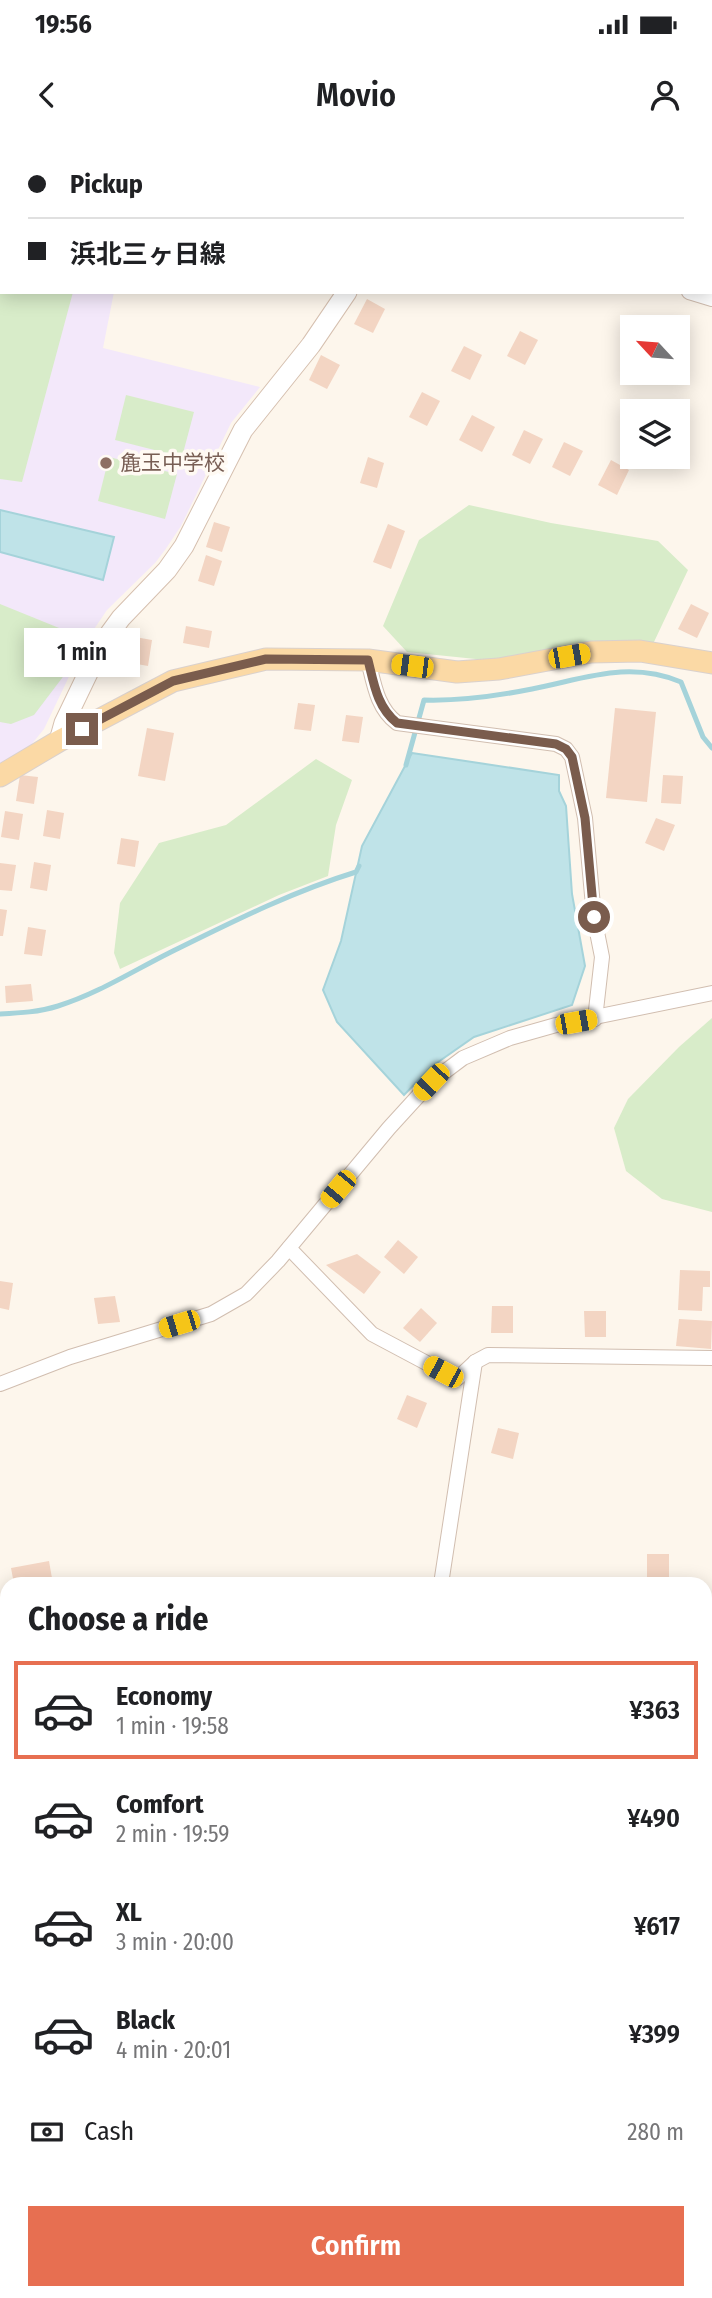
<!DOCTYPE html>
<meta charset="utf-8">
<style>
:root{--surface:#fff;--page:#f2f2f2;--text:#202124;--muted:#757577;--line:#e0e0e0;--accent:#e76f51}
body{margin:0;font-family:"Fira Sans Condensed","Noto Sans JP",sans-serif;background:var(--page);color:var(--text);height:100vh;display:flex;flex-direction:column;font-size:26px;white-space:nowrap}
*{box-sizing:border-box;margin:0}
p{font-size:23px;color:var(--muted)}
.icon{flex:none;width:38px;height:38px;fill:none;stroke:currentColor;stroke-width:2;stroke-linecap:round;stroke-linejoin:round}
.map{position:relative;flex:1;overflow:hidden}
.panel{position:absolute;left:0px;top:1437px;width:712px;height:723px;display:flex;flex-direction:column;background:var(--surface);border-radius:21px 21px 0 0;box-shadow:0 4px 18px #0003}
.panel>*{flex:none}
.banner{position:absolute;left:0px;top:0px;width:712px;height:154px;box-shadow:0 4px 18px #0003;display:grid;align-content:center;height:154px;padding:0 28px;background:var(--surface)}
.needle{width:46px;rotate:296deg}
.buttons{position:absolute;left:620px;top:175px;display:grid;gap:14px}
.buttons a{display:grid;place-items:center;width:70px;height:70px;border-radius:0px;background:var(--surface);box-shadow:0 4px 18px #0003;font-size:35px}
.end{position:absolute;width:32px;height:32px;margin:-16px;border:9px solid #7a5c4d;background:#fff;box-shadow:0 0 0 4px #fff}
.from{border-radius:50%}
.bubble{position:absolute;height:49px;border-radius:0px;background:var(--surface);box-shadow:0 4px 18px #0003;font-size:23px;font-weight:600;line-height:49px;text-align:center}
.car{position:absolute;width:21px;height:42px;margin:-21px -10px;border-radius:9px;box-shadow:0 0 5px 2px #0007;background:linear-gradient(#f5c518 24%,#345 0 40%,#f5c518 0 76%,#345 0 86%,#f5c518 0)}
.banner b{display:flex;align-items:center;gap:24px;height:66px;font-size:26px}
.banner b+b{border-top:2px solid var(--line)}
.banner i{width:18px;height:18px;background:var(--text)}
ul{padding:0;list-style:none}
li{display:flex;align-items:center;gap:21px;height:98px;margin:0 14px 10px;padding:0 14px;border:4px solid transparent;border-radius:0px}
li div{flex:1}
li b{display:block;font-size:26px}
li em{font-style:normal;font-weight:600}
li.active{border-color:var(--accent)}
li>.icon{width:63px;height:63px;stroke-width:1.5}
h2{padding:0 28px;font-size:32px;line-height:84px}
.pay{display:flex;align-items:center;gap:18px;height:77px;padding:0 28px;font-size:26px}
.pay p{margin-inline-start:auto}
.primary-button{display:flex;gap:14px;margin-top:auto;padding:14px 28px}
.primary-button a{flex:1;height:80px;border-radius:0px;background:var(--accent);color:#fff;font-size:28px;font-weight:600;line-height:80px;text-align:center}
.status{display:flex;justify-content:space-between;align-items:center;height:49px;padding:0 35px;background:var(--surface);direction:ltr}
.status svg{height:19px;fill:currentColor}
header{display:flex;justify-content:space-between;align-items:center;height:91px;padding:0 28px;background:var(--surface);font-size:32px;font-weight:600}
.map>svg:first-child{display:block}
.education{fill:#f3e8fa}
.green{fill:#d8ecc9}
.water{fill:#bfe3e8;stroke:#a5d3da;stroke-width:2}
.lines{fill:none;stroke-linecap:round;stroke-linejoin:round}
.stream{stroke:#a5d3da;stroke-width:5}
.building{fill:#f3d5c3}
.street-casing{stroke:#d1beb0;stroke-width:16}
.secondary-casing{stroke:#d6c0b0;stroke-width:21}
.primary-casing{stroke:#dad1cd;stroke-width:23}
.street{stroke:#fff;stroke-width:14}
.secondary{stroke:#fff;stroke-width:19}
.primary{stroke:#fbd9a5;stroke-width:21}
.rail{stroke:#b9a8c9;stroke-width:5;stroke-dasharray:10 7;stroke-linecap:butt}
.route{stroke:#7a5c4d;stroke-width:9}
.education-dot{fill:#8d6e63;stroke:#fffaf3;stroke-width:2.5}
.labels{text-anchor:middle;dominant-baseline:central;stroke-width:7;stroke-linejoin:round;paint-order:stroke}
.education-label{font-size:21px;fill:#785e54;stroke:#fffaf3;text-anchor:start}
</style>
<div class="status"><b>19:56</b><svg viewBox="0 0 49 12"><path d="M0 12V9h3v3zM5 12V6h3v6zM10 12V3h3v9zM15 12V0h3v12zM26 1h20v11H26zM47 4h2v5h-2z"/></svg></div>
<header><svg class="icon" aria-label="back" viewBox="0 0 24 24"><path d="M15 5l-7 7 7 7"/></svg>Movio<svg class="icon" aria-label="person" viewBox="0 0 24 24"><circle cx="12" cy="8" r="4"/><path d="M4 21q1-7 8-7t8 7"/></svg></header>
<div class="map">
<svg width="712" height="2158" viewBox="0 0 712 2158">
<rect width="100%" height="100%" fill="#fdf6ec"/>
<polygon class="education" points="0,0 150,0 2,2 2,152 114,152 103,208 260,247 231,283 181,386 165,410 155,423 107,470 86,501 44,589 31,605 0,625"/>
<g class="green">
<polygon points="0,33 2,152 73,152 22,342 0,339"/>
<polygon points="126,255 194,272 182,317 115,300"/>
<polygon points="109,317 177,334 165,379 98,361"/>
<polygon points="469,365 551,383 658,401 688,430 653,504 525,524 407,512 383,486 419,400"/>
<polygon points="0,464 69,492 78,517 34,575 11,584 0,582"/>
<polygon points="316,619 352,640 336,685 328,736 279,755 120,829 114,813 120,763 159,703 226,685"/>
<polygon points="712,878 712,1072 662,1059 626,1031 614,988 628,959 679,907"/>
<polygon points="712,1609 712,1687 705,1694 705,1616"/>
<polygon points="0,1684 7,1694 7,2011 0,2005"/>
<polygon points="705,1825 712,1830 712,1926 705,1925"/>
<polygon points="705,2026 712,2030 712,2089 705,2086"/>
<polygon points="0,2030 7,2031 7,2152 245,2153 240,2158 0,2158"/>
</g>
<g class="water">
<polygon points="0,370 114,397 103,440 0,412"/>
<polygon points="412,613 559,635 559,651 566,666 572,754 585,826 572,865 474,897 431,927 404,955 337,882 323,850 341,801 362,706"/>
<polygon points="705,1925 712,1926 712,2030 705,2026"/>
</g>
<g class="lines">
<g class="stream">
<path d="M406,625L424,560C459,561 497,556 532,549C584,539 628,520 681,542L703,597L712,608"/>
<path d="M0,874C20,873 39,872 58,866C97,854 133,831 169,813C230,783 291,752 356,732L359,726"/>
</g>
</g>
<g class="building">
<polygon points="367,159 385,169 373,193 354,184"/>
<polygon points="520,191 538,200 525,225 507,216"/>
<polygon points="464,206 482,215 470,240 451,231"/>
<polygon points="321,215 340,225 327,249 309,240"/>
<polygon points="422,252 440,261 427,286 409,277"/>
<polygon points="472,275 495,287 482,312 459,300"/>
<polygon points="524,290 543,299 530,324 512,315"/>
<polygon points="564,302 583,311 570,336 552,327"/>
<polygon points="368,317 384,323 377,348 360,343"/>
<polygon points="611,320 629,330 617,355 598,345"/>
<polygon points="214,382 230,387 222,412 206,407"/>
<polygon points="388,384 405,391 391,429 373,422"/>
<polygon points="206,415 222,421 214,446 198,441"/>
<polygon points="691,464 709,473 697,498 678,489"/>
<polygon points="186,486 212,491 209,508 183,503"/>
<polygon points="135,497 152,500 148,526 131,523"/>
<polygon points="298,563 315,565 311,591 294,589"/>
<polygon points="615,568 656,572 647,662 606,658"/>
<polygon points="346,575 363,577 359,603 342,601"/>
<polygon points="147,588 174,593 165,641 138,636"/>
<polygon points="20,635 38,637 34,664 16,661"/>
<polygon points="663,635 683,636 681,664 661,663"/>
<polygon points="47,670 64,673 60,699 43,696"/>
<polygon points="5,671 23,674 19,700 1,697"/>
<polygon points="656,678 675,685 664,711 645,703"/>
<polygon points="121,698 139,701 135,727 117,724"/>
<polygon points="34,722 51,725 47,751 30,748"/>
<polygon points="0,723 16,725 12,751 0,750"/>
<polygon points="0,769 7,770 3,796 0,796"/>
<polygon points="28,787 46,790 42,816 24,814"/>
<polygon points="31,844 33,861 6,863 5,846"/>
<polygon points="398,1100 418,1117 404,1134 384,1117"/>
<polygon points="357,1114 381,1132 364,1154 326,1125"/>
<polygon points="680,1130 710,1131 710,1147 703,1147 702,1171 678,1170"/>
<polygon points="0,1141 13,1143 9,1170 0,1168"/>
<polygon points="115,1156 120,1182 98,1184 94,1158"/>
<polygon points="492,1166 513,1166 513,1193 491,1193"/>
<polygon points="421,1168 437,1183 420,1202 403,1188"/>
<polygon points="584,1171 606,1171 606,1197 585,1197"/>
<polygon points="679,1179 712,1181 711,1209 676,1206"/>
<polygon points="407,1255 427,1263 417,1288 397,1279"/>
<polygon points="498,1288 519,1293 513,1319 491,1313"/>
<rect x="647" y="1414" width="22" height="27"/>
<polygon points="49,1421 53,1444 14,1444 11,1428"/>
<polygon points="3,1530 7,1532 7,1559 0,1554 0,1535"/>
<polygon points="4,1744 7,1746 7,1890 0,1899 0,1748"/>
<polygon points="7,1917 7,1977 0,1972 0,1925"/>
<polygon points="464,2152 521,2152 514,2158 457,2158"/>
</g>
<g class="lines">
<defs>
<g id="street">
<polyline points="689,152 712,159"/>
<path d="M368,520C374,544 377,568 397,583L556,604L566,609L572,617L585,678L594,777L602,817L595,879"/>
<polyline points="289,1108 372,1194 451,1236 458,1238 475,1222 488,1215 712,1218"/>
<polyline points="0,1244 70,1217 211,1174 246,1154 278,1121 389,988 431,942 463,918 510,898 556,885 712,853"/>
<polyline points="441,1444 475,1222"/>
<polyline points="0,1583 7,1589"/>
<polyline points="705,1633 711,1621 712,1610"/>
<polyline points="0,2013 7,2018"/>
<polyline points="427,2152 432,2158"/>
<polyline points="661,2152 673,2158"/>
<polyline points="257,2158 262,2152"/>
<polyline points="637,2158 641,2152"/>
</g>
<g id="secondary">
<polyline points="439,2 440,0"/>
<polyline points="59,601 64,583 102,504 121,478 167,430 184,406 243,290 311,205 347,152"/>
</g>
<polyline id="primary" points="0,636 59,601 173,541 266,519 368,520 457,532 499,529 591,512 640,511 712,523"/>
</defs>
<use href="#street" class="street-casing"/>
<use href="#secondary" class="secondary-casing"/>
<use href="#primary" class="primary-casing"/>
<use href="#street" class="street"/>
<use href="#secondary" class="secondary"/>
<use href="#primary" class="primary"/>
<g class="rail">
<polyline points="705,1673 712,1665"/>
<polyline points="206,2158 212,2152"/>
</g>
</g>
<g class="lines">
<path class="route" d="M82,589L173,541L266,519L368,520C374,544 377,567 397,583L556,604L566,609L572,617L585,678L594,777"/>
</g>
<circle class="education-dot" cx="106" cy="323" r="7"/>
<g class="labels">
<g class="education-label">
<text x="120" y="323">麁玉中学校</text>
</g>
</g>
</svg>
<div class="buttons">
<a><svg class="needle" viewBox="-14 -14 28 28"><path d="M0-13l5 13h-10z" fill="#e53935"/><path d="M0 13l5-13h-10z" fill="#757577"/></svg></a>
<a><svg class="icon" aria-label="layers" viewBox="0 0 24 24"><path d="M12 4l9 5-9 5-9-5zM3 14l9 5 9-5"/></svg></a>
</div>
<i class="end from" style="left:594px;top:777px"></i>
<i class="end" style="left:82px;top:589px"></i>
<div class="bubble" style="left:24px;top:488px;width:116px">1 min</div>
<i class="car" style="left:569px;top:516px;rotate:80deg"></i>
<i class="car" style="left:412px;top:526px;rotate:277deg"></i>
<i class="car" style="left:576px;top:882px;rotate:80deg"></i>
<i class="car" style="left:431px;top:942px;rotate:223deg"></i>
<i class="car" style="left:338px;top:1049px;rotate:220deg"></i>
<i class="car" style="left:179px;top:1184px;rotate:253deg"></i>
<i class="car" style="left:443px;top:1232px;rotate:298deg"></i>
<div class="banner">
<b><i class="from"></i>Pickup</b>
<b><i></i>浜北三ヶ日線</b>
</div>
<section class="panel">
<h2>Choose a ride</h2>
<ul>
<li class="active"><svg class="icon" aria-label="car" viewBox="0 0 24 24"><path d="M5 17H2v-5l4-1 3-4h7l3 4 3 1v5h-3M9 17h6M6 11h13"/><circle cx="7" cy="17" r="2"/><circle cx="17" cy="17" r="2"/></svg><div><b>Economy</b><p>1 min · 19:58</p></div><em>¥363</em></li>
<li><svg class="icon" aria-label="car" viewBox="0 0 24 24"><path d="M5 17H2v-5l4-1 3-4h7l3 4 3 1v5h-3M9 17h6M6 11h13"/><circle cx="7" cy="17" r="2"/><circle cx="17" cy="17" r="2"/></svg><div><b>Comfort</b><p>2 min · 19:59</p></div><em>¥490</em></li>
<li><svg class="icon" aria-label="car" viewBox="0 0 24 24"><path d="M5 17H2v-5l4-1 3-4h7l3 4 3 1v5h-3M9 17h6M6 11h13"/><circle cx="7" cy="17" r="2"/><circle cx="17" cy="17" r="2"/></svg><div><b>XL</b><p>3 min · 20:00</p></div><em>¥617</em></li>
<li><svg class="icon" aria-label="car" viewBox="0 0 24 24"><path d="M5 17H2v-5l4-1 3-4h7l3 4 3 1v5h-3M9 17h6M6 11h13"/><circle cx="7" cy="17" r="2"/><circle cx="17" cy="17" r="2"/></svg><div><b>Black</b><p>4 min · 20:01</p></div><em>¥399</em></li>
</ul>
<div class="pay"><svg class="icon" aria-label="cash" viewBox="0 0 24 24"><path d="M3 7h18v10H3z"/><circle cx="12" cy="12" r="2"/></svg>Cash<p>280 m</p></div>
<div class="primary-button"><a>Confirm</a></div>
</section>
</div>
